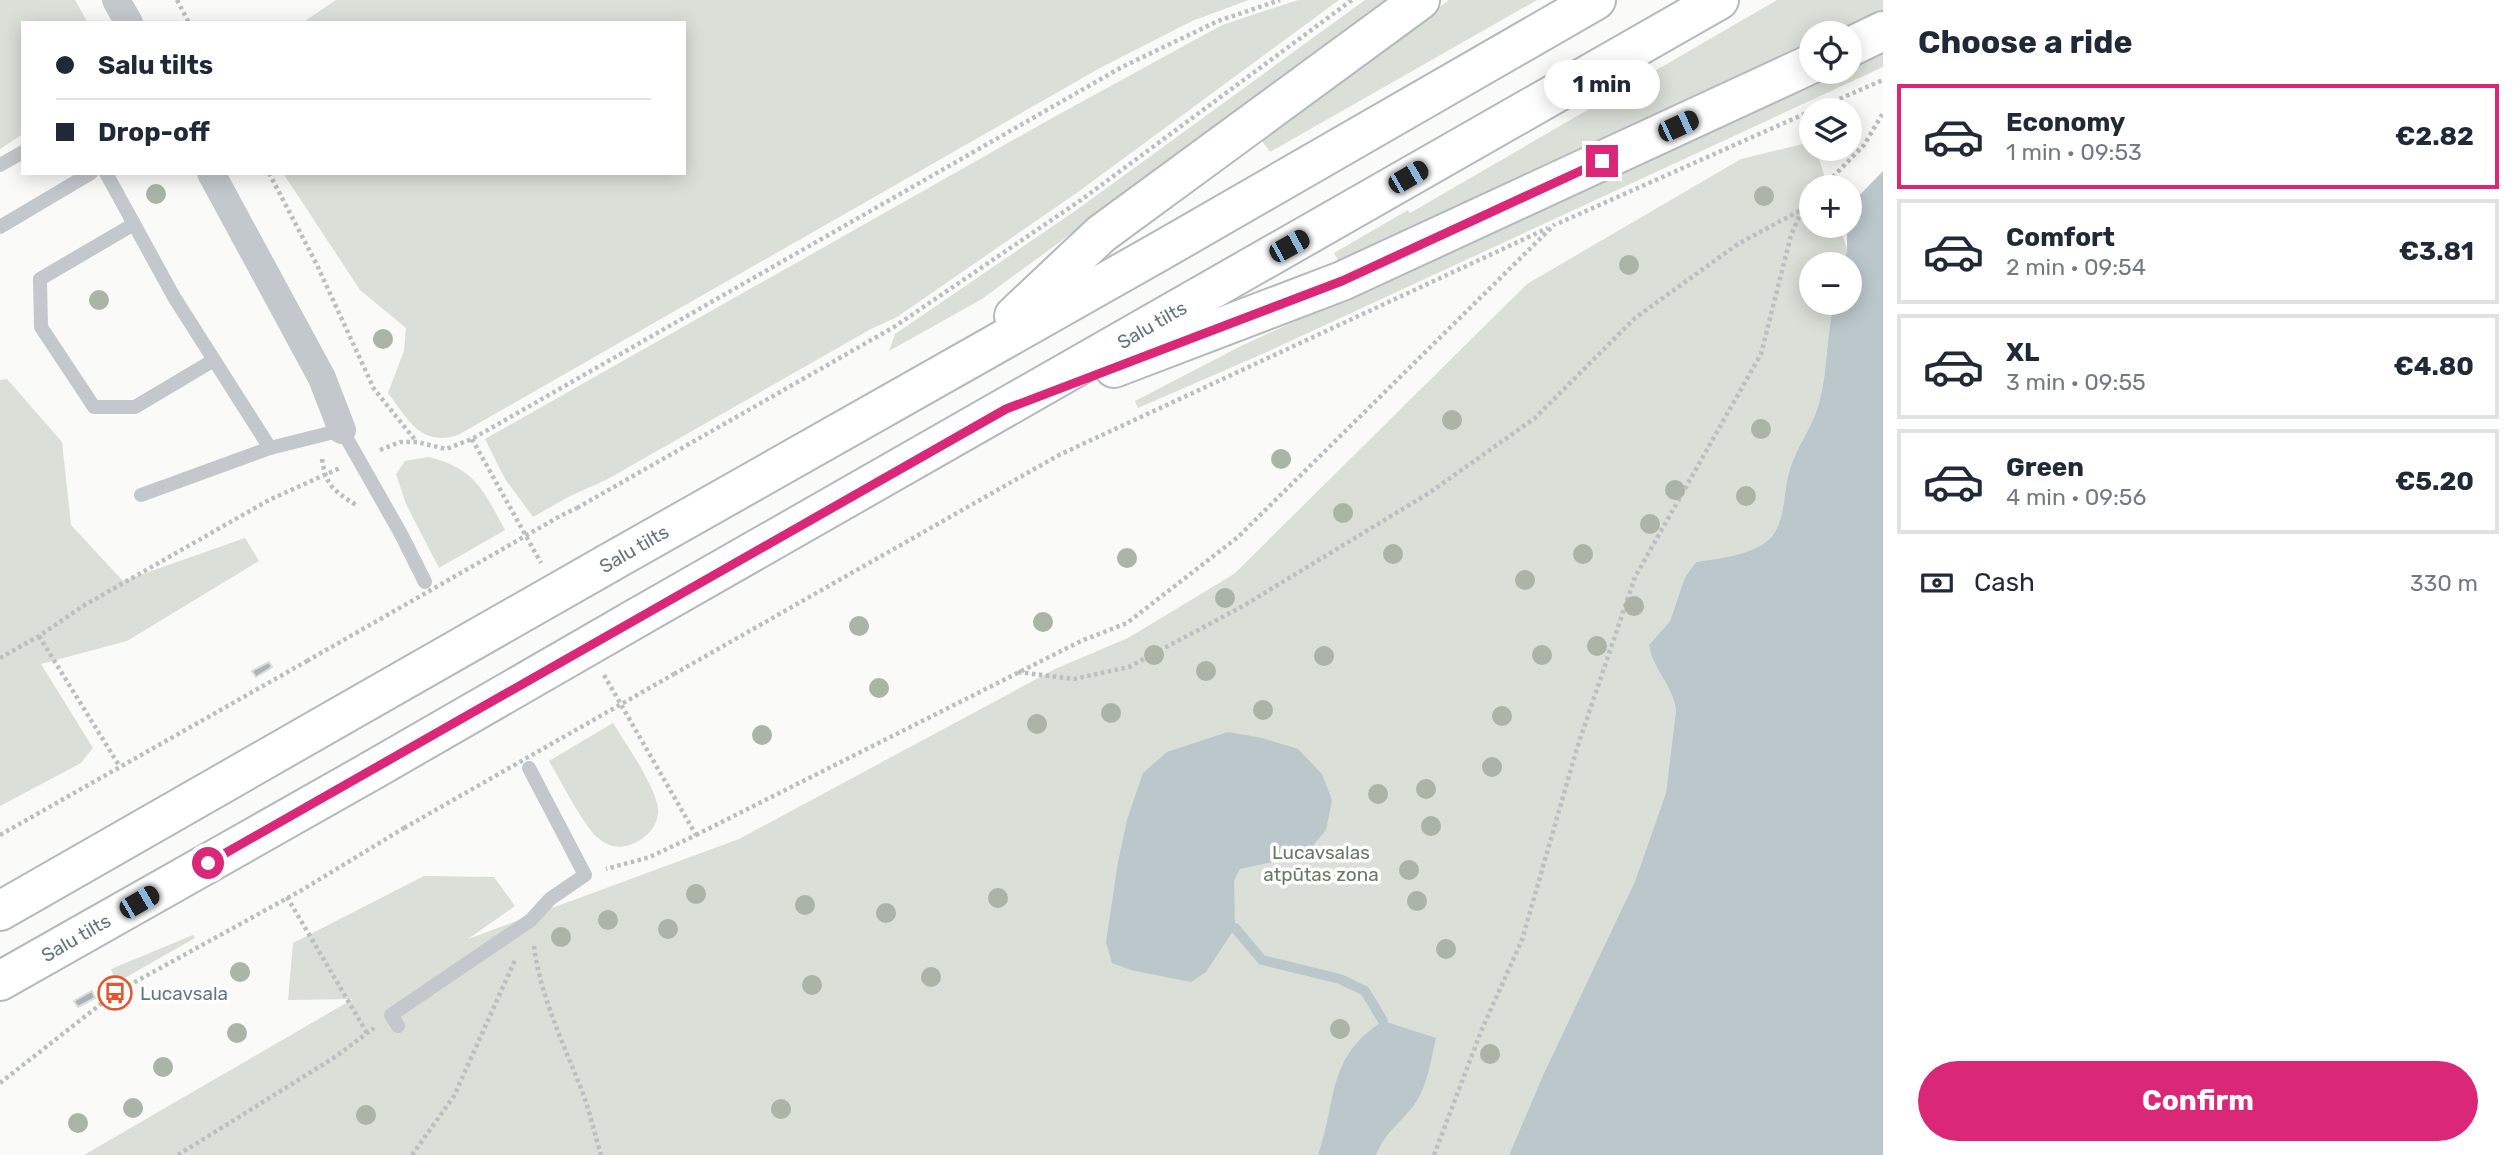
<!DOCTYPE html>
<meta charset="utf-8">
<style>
:root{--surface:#fff;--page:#f6f6f7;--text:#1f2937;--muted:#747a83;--line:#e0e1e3;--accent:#db2777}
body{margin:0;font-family:Rubik,sans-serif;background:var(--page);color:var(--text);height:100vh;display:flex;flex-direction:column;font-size:26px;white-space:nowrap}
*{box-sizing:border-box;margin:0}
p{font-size:23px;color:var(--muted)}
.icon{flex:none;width:38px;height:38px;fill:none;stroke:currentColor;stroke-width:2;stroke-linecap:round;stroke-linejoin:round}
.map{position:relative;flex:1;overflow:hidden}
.details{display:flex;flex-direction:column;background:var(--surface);width:630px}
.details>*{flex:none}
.guide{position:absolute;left:21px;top:21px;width:665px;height:154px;border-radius:0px;box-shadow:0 4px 18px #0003;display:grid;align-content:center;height:154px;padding:0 35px;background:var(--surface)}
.fabs{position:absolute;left:1799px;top:21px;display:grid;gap:14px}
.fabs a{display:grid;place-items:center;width:63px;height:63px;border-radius:50%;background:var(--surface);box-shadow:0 4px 18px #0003;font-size:35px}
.end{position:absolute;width:32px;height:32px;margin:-16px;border:9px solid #db2777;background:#fff;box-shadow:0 0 0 4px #fff}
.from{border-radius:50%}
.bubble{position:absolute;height:49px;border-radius:24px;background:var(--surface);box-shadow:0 4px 18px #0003;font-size:23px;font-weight:700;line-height:49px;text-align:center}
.car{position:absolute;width:21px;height:42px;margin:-21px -10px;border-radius:9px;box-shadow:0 0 5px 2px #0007;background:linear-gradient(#222 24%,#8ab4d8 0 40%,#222 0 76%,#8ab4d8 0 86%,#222 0)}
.guide b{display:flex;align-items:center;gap:24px;height:66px;font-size:26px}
.guide b+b{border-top:2px solid var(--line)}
.guide i{width:18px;height:18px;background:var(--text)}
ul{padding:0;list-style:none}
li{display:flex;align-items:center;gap:21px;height:105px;margin:0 14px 10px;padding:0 21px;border:4px solid var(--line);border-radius:0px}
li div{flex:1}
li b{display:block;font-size:26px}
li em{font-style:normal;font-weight:700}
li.active{border-color:var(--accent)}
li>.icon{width:63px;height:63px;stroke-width:1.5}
h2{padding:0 35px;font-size:32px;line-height:84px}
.pay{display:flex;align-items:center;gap:18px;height:77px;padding:0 35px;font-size:26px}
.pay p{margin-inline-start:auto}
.action{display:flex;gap:14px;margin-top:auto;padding:14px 35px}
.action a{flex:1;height:80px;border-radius:42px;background:var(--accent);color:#fff;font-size:28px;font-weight:700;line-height:80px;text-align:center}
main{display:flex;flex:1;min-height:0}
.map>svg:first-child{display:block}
.green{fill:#dadfd7}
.water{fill:#bbc7cb}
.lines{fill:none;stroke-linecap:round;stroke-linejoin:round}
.stream{stroke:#bbc7cb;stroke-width:10}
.building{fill:#aab3b9;stroke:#dcdcda;stroke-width:2}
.highway-casing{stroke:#b4b9bd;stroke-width:42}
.path{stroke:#bbbfc2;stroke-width:4.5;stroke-dasharray:3.5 3.5;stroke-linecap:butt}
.lane{stroke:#c3c8cc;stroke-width:14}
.street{stroke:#c3c8cc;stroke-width:28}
.highway{stroke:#fff;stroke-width:38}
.highway-bridge-casing{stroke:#b4b9bd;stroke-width:42;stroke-linecap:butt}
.path-bridge{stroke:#bbbfc2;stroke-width:4.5;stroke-dasharray:3.5 3.5;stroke-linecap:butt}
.highway-bridge{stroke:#fff;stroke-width:38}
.tree{fill:#aab4a7}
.route{stroke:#db2777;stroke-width:9}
.labels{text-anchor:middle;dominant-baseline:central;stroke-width:7;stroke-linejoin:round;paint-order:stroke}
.street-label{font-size:19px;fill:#657683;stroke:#fff}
.park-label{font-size:19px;fill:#687a64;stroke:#fff}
.poi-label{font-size:19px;fill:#657683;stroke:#fff;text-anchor:start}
</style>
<main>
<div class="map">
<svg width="1883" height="1155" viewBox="0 0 1883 1155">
<rect width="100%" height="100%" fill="#fafaf8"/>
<g class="green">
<polygon points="0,0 75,0 88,23 23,23 23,134 0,149"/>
<path d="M336,0H1249L1192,21L1100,68L458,435C420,447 408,419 388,393L404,351L406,328L360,290L283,173H684V23H302Z"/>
<polygon points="1298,0 1339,0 1078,192 897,317 871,329 606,480 570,496 533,517 505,479 485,439 1054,117 1222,25"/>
<polygon points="1365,0 1390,0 982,299 889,351 895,334 1075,211"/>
<polygon points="1449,0 1537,0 1270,152 1260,138"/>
<polygon points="1777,0 1883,0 1883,12 1838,33 1811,33 1811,46 1340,264 1334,253 1408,210 1410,213"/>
<polygon points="1883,50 1883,67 1267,352 1138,408 1135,401 1241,346 1836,72 1850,72 1850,66"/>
<path d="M1811,142V149H1816L1828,187H1811V226H1840L1847,250L1844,264H1811V303H1834C1826,335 1828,371 1819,403C1812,429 1794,450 1788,476C1783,497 1785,526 1767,541C1748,556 1720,558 1696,562L1685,577L1670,621L1649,645C1652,669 1673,685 1676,710L1666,793L1635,881L1544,1073L1509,1155H84L353,999L288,1000L293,943L424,876L494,877L515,906L468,939L739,839L1055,669L1128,638L1234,574L1527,284L1741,159Z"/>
<polygon points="7,379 62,442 71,525 123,581 245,538 259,561 127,641 41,664 93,748 81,763 0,806 0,380"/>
<path d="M428,457C475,468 483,490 505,530L439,568L406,504L396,474L405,461Z"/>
<path d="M613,723C624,741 661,794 658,813C657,828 645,839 632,844C620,849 608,847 598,838C585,828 559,778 549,761Z"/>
<polygon points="193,935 195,938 123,979 119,980 114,977 111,969"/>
</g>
<g class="water">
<path d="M1883,171V1155H1509L1544,1073L1635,881L1666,793L1676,710C1673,685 1652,669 1649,645L1670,621L1685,577L1696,562C1720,558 1748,556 1767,541C1785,526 1783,497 1788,476C1794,450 1812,429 1819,403C1828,371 1826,335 1834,303H1850V264H1844L1847,250V226H1850V205Z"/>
<polygon points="1228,732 1262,738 1298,749 1322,774 1332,800 1326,830 1311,848 1291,858 1240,869 1234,880 1235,928 1206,972 1191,982 1131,970 1112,963 1106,942 1118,862 1127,820 1143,773 1167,752"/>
<path d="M1383,1021L1436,1038C1431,1059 1428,1083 1416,1102C1403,1122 1385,1131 1376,1155H1318C1338,1098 1326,1058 1383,1021Z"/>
</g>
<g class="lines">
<polyline class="stream" points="1235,928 1262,960 1340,979 1365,991 1383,1021"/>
</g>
<g class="building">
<polygon points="269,662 272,667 256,677 252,671"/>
<polygon points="92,991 95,998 78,1007 74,1001"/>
</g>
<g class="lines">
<defs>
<g id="highway">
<polyline points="1850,47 1883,31"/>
<polyline points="1014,316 1101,234 1420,0"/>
<polyline points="1114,368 1342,281 1811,64"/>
<polyline points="609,563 1162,250 1596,0"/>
<polyline points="640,616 1719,0"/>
<polyline points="0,911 339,717"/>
<polyline points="0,981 371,771"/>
</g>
</defs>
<use href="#highway" class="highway-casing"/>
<g class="path">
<polyline points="177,0 189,23"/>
<polyline points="1814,110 1883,80"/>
<polyline points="269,173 316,263 374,389 416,441"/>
<polyline points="1823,187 1864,145 1883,113"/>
<polyline points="1559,223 1811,111"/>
<polyline points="472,439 541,563"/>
<polyline points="380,450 400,442 417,442 446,449 472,439 1122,67 1218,21 1280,0"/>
<path d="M322,459C326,486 333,490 356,505"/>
<polyline points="577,508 894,327 1081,200 1352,0"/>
<polyline points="39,636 120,767"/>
<polyline points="0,658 39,636 83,606 269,500 340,468"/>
<polyline points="1018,672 1074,679 1129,667 1243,606 1429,493 1535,418 1635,318 1738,244 1801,210"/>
<polyline points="674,674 1059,455 1548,228"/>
<polyline points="604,675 696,835 650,857 606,869"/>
<polyline points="0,835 307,661"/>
<polyline points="696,835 1081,641 1127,623 1238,537 1555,224"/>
<polyline points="287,897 367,1033"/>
<path d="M534,946C540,995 562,1040 580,1086C589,1108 594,1132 601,1155"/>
<polyline points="0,1083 115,993 302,890 404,828"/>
<polyline points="178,1155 335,1057 374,1028"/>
<polyline points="412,1155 454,1096 515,960"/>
<polyline points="1434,1155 1482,1029 1522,940 1577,748 1635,577 1761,354 1791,235 1802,210 1811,200"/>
</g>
<g class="lane">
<polyline points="0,165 23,152"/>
<polyline points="106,173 174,297 270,448"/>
<polyline points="134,224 40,279 41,327 94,407 135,407 214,360"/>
<polyline points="0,227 91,173"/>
<polyline points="141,495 270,448 342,430 401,534 425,582"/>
<polyline points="398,1026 391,1015 531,920 550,899 585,875 529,768"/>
</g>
<g class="street">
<polyline points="116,0 129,23"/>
<polyline points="211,173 322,378 342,430"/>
</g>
<use href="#highway" class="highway"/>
<defs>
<g id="highway-bridge">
<polyline points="339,717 609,563"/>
<polyline points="371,771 640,616"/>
</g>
</defs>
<use href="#highway-bridge" class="highway-bridge-casing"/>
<g class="path-bridge">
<polyline points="307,661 562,515 577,508"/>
<polyline points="404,828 674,674"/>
</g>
<use href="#highway-bridge" class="highway-bridge"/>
</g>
<g class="tree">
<circle cx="156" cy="194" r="10"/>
<circle cx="1764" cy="196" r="10"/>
<circle cx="1629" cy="265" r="10"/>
<circle cx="99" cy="300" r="10"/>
<circle cx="383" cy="339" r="10"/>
<circle cx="1452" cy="420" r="10"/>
<circle cx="1761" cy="429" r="10"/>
<circle cx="1281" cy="459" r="10"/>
<circle cx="1675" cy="490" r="10"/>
<circle cx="1746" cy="496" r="10"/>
<circle cx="1343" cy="513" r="10"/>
<circle cx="1650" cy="524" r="10"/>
<circle cx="1393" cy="554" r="10"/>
<circle cx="1583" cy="554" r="10"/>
<circle cx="1127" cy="558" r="10"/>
<circle cx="1525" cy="580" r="10"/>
<circle cx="1225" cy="598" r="10"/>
<circle cx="1634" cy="606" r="10"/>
<circle cx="1043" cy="622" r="10"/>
<circle cx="859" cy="626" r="10"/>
<circle cx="1597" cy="646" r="10"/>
<circle cx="1154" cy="655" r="10"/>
<circle cx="1542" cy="655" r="10"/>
<circle cx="1324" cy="656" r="10"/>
<circle cx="1206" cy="671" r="10"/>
<circle cx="879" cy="688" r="10"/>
<circle cx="1263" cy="710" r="10"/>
<circle cx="1111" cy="713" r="10"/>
<circle cx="1502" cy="716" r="10"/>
<circle cx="1037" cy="724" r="10"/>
<circle cx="762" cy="735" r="10"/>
<circle cx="1492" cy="767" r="10"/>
<circle cx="1426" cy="789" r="10"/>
<circle cx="1378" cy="794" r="10"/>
<circle cx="1431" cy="826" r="10"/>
<circle cx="1409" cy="870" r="10"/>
<circle cx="696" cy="894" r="10"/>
<circle cx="998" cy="898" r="10"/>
<circle cx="1417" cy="901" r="10"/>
<circle cx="805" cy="905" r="10"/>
<circle cx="886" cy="913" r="10"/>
<circle cx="608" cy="920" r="10"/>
<circle cx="668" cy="929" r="10"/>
<circle cx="561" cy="937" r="10"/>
<circle cx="1446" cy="949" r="10"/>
<circle cx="240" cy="972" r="10"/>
<circle cx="931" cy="977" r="10"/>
<circle cx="812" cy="985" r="10"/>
<circle cx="1340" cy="1029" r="10"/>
<circle cx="237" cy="1033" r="10"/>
<circle cx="1490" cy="1054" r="10"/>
<circle cx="163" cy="1067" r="10"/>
<circle cx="133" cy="1108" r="10"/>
<circle cx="781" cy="1109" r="10"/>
<circle cx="366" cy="1115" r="10"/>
<circle cx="78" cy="1123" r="10"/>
</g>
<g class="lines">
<polyline class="route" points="208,863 1006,409 1342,281 1602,161"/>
</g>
<defs>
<symbol id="bus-ring" viewBox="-11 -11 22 22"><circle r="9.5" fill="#fff" stroke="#e4572e" stroke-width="1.5"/><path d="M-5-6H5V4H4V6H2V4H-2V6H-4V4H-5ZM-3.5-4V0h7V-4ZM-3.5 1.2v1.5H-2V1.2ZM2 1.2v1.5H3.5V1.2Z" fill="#e4572e"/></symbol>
</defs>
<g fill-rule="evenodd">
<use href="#bus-ring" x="96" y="974" width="38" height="38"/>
</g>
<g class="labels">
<g class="street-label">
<text transform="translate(1152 325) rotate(-30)">Salu tilts</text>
<text transform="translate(634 549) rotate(-30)">Salu tilts</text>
<text transform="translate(76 938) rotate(-30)">Salu tilts</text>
</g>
<g class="park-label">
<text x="1321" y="852">Lucavsalas<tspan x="1321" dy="22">atpūtas zona</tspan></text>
</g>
<g class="poi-label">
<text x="140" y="993">Lucavsala</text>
</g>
</g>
</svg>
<div class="fabs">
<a><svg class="icon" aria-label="locate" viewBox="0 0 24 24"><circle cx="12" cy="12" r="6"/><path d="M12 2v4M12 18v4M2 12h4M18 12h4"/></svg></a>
<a><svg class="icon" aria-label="layers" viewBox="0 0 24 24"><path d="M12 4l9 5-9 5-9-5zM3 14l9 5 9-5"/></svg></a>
<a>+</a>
<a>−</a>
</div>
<i class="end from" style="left:208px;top:863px"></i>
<i class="end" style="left:1602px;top:161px"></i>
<div class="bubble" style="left:1544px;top:60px;width:116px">1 min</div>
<i class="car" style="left:1678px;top:126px;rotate:65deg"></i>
<i class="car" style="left:1408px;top:177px;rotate:60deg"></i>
<i class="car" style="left:1289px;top:246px;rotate:61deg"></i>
<i class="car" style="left:139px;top:902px;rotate:60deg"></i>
<div class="guide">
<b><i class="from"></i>Salu tilts</b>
<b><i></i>Drop-off</b>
</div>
</div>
<section class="details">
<h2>Choose a ride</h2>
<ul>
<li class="active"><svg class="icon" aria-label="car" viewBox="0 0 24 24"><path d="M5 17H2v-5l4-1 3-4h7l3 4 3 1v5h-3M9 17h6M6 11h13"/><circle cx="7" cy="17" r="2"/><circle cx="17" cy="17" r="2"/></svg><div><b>Economy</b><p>1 min · 09:53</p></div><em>€2.82</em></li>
<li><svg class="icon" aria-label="car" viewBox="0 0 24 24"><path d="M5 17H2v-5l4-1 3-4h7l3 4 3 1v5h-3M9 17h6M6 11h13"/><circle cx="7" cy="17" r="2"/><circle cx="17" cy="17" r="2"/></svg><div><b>Comfort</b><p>2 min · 09:54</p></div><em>€3.81</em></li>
<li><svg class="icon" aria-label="car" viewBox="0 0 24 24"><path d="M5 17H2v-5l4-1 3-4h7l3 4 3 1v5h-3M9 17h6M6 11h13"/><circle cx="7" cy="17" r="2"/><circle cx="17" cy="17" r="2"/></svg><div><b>XL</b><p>3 min · 09:55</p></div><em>€4.80</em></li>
<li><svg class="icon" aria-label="car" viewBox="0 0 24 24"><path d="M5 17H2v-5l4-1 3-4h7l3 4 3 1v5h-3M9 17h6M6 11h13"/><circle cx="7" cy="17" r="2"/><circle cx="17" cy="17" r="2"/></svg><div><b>Green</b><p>4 min · 09:56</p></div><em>€5.20</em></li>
</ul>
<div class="pay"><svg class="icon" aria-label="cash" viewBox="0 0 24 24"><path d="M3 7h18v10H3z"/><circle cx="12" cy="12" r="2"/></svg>Cash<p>330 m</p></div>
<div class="action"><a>Confirm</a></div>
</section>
</main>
